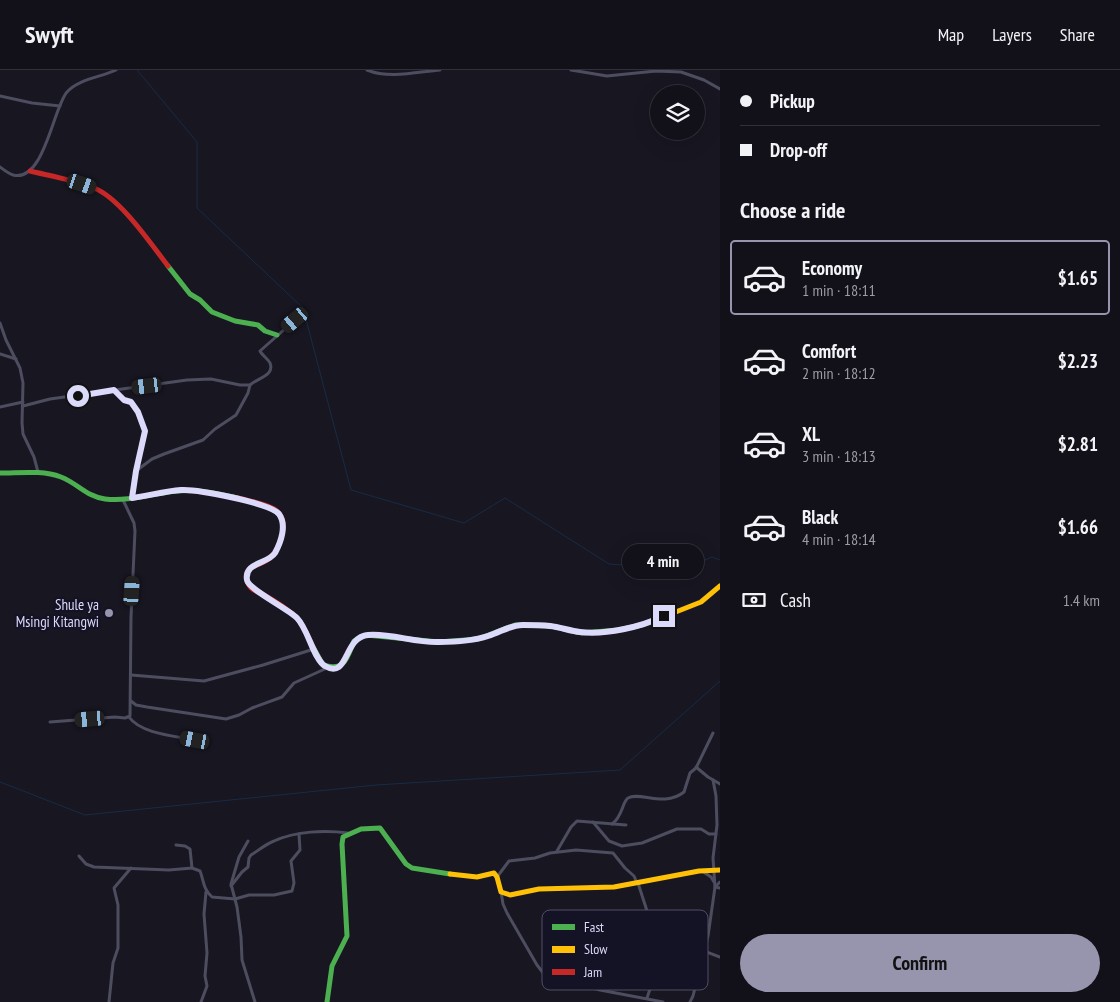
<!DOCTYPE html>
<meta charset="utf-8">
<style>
:root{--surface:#121019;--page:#1b1922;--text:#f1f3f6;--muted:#9c9da2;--line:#313038;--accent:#9795ae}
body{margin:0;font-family:"PT Sans Narrow",sans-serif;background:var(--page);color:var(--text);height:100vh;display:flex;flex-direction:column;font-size:19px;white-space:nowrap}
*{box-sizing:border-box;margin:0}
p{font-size:16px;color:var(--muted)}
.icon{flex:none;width:28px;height:28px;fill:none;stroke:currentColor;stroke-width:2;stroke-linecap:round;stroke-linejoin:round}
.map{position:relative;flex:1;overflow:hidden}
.panel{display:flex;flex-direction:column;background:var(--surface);width:400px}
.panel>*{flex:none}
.banner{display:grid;align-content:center;height:110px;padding:0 20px;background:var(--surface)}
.tools{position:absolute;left:650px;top:15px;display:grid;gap:10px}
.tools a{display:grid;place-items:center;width:55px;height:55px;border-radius:50%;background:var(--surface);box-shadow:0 5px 20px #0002,0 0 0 1px var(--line);font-size:25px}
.end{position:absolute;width:22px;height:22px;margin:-11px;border:6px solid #dcdafa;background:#111;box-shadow:0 0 0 2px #111}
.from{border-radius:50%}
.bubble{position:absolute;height:35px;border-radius:18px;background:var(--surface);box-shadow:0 5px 20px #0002,0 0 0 1px var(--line);font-size:16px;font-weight:700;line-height:35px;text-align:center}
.car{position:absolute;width:15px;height:30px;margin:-15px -8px;border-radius:6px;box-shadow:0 0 4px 1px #0007;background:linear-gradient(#222 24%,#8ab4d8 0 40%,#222 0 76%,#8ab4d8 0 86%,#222 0)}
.banner b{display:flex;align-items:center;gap:18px;height:48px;font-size:19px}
.banner b+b{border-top:1px solid var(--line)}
.banner i{width:12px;height:12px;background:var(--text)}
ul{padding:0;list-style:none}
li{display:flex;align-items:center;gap:15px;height:75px;margin:0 10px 8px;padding:0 10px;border:2px solid transparent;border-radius:5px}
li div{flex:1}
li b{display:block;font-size:19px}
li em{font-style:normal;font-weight:700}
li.current{border-color:var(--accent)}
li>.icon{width:45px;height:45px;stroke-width:1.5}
h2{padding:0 20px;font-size:22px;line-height:60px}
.pay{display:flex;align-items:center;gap:12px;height:55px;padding:0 20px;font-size:19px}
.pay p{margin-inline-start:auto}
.action{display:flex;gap:10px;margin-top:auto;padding:10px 20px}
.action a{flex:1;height:58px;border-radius:30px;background:var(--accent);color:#111;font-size:20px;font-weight:700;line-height:58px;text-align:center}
header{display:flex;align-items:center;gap:30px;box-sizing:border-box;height:70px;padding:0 25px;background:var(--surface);border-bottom:1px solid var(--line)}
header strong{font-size:24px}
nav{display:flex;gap:28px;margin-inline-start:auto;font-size:18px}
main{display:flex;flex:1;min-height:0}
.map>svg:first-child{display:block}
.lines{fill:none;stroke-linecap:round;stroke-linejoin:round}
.stream{stroke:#172c46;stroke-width:1}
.street{stroke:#4d4d60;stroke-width:3}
.fast{stroke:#4caf50;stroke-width:5}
.slow{stroke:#ffc107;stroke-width:5}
.jam{stroke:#c62828;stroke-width:5}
.route{stroke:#dcdafa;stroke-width:6}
.poi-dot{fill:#9795ae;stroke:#141225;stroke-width:2}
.labels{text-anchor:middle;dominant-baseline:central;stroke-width:4.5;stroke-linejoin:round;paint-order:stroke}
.poi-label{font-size:15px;fill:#dcdafa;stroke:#141225;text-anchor:end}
.key{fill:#141225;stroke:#504e65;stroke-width:1}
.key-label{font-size:14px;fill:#dcdafa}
</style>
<header>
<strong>Swyft</strong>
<nav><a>Map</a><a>Layers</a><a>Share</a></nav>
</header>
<main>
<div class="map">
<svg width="720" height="932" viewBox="0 0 720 932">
<rect width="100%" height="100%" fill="#181621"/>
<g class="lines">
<g class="stream">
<polyline points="137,0 197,72 197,138 303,238 351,420 464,453 505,428 609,494 683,499 712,487 720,490"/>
<polyline points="0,712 85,745 376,715 620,700 720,611"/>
</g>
<g class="street">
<path d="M367,0C389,9 417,2 440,0"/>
<polyline points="571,0 607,6 656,1 681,2 704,10 720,19"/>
<polyline points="0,26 32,33 60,36"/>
<path d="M0,97C4,100 9,104 13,105C44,113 53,38 67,22C78,9 102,7 116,0"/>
<polyline points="0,253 6,270 20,298 23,313 22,353 23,364 34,387 38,402"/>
<polyline points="0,284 16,289"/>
<polyline points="114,320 122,328 131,332 141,350 145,361 136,401 132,428"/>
<polyline points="23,336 50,329 187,310 211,309 240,315 250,315"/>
<polyline points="0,337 23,332"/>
<path d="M136,401L152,389L164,384L203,370L215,359L236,345L248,323L250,315C257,308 275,306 270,293C268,289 262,285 260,281L295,250"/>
<polyline points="131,605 204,611 263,595 314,579"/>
<polyline points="131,631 136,635 147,637 226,649 239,645 252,638 282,627 294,613 327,598"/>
<path d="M129,647C141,664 176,666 195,670"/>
<polyline points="50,652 115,647 125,648 130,646 131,547 135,461 134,453 123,430"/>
<polyline points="696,697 708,707 720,714"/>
<polyline points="593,752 609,771 622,776 642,773 677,759 701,759 709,764 716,764"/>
<path d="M612,754C623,746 622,732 628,728C640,721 664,738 684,722L690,703L696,698L713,663"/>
<polyline points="248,771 239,787 231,814 237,837 241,867 242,890 255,932"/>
<path d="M176,775L185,776L190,779L192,798L200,801C204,811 203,819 212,827L235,829L249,825H274L292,821L294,813L291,791L300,780L299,764"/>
<polyline points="557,781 571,757 577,751 626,755"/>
<polyline points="79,786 86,794 94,797 169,800 192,798"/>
<polyline points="702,801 711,807 714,812"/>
<polyline points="497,807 509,791 535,788 550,783 576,780 613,783 625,798 634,806 637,813"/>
<polyline points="720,812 715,817 720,818"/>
<polyline points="638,813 648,844 662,867 667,871 678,871 720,887"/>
<path d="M231,816L242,802L248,797L249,788L251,785C259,780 266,774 274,771C296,761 325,760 348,763"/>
<polyline points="501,822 503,834 507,843 537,895 544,904 600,920 663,932"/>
<polyline points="647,928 652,913 660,864"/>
<polyline points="109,932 113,893 118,878 118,835 114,818 131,798"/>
<polyline points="201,932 207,916 205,906 207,883 204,844 206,822"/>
<polyline points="690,932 693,926 708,866 715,817 713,788 717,755 716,726 713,710"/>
</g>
<g class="fast">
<polyline points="168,196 190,224 200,230 212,242 235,251 258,255 265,261 277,265"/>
<path d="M0,403C20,403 42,400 61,407C77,413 87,427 105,429C129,432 153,423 177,421C197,419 218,424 238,428"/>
<path d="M313,577L323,595C345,602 347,588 354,571L366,565L439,572L478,569L515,555L551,556L582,563L618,560L642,555L658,549"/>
<polyline points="327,932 332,896 347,866 342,774 343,767 361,759 380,758 406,794 412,798 450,804"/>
</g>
<g class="slow">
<polyline points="658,549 701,532 720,516"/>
<polyline points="450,804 477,807 494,803 497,807 501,822 510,825 539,819 614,817 699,801 720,800"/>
</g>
<g class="jam">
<path d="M30,101C51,106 74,110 94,118C120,128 151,174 168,196"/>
<path d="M238,428C249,431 264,433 274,439C291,449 281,476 271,487C264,496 242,494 247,511C248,514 249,516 251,518C254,521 261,523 264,525C275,531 287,539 296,547C304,555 308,567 313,577"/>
</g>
</g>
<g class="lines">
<path class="route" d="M78,326L114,320L124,330L131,332L138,342L145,361L136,401L132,428C148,426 165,421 181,420C197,419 270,433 279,444C287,455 281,472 275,483C268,494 244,492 247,510C248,519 287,538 297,548C308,559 314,590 325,596C349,610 343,567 368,565C391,563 415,573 439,572C455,572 473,571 488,566C501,562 510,555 523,555C532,555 541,555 550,556C560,557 570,561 580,562C606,565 641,557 664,546"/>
</g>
<circle class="poi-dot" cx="109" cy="543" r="5"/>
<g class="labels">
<g class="poi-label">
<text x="99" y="534">Shule ya<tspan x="99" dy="17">Msingi Kitangwi</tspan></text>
</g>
</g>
<rect x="542" y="840" width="166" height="80" rx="8" class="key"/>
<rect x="552" y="854" width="23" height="6" fill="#4caf50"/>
<rect x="552" y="876" width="23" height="7" fill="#ffc107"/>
<rect x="552" y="899" width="23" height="6" fill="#c62828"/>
<g class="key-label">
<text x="584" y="862">Fast</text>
<text x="584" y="884">Slow</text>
<text x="584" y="907">Jam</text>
</g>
</svg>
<div class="tools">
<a><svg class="icon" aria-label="layers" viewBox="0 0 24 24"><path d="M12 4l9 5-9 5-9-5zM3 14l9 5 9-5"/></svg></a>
</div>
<i class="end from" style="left:78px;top:326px"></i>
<i class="end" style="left:664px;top:546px"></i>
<div class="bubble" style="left:622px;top:474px;width:82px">4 min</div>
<i class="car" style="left:82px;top:114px;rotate:109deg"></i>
<i class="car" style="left:295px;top:250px;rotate:230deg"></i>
<i class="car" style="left:147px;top:316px;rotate:263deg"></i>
<i class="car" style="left:132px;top:521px;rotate:4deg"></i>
<i class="car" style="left:90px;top:649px;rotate:265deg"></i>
<i class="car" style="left:195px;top:670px;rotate:281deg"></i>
</div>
<section class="panel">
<div class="banner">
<b><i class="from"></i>Pickup</b>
<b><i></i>Drop-off</b>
</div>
<h2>Choose a ride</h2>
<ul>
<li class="current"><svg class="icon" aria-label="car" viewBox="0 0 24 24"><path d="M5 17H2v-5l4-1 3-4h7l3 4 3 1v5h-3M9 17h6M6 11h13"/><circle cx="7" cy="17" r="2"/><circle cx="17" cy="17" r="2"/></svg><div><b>Economy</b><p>1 min · 18:11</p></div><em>$1.65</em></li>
<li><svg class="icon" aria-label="car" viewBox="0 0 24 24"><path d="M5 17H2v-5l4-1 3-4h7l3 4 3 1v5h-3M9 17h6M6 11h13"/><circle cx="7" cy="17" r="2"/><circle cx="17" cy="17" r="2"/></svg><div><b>Comfort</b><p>2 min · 18:12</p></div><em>$2.23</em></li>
<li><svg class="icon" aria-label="car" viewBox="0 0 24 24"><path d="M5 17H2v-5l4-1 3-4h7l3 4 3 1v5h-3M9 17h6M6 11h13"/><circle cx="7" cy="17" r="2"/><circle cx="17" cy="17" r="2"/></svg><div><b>XL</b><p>3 min · 18:13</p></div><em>$2.81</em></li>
<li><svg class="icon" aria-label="car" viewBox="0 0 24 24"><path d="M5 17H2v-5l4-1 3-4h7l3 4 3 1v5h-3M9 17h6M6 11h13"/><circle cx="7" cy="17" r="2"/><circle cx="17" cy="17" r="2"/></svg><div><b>Black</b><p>4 min · 18:14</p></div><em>$1.66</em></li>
</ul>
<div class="pay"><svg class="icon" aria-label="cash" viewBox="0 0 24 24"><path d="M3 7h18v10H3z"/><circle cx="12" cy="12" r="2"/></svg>Cash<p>1.4 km</p></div>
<div class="action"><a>Confirm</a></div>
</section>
</main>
